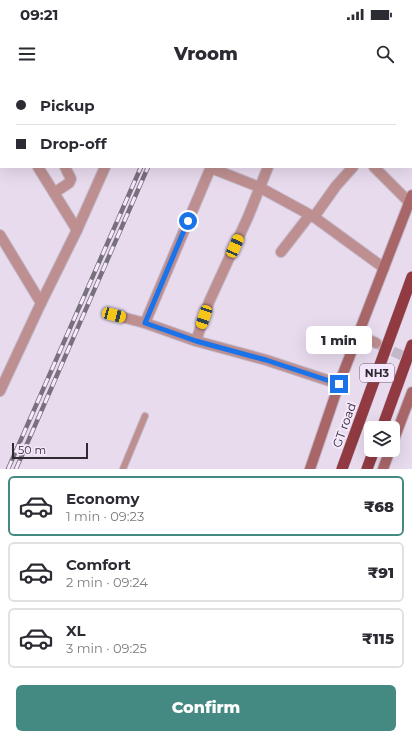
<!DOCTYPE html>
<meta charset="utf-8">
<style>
:root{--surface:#fff;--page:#f7f7f7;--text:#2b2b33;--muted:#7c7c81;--line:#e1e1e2;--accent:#448a83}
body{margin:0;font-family:Montserrat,sans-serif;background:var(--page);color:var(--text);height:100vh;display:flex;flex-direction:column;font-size:15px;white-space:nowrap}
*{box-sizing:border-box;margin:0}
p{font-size:13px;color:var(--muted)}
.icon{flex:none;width:22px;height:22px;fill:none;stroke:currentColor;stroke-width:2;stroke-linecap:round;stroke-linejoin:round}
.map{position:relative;height:389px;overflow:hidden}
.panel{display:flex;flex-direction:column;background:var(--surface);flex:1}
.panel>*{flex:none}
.guide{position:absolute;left:0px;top:0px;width:412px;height:88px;box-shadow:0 4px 16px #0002;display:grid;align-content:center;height:88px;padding:0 16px;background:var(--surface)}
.fabs{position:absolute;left:364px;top:341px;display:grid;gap:8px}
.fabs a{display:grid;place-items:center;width:36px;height:36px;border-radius:6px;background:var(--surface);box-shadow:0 4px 16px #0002;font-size:20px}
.scale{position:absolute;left:12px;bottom:10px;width:76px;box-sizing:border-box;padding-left:4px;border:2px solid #2f2a31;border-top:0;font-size:11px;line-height:14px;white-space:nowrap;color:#2f2a31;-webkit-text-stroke:3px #f5e8fc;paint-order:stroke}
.end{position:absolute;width:18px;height:18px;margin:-9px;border:5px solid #1a73e8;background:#fff;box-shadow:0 0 0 2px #fff}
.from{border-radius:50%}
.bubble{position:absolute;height:28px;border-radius:6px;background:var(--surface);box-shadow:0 4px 16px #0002;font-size:13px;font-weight:800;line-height:28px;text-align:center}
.car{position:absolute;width:12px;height:24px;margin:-12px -6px;border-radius:5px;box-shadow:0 0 3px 1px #0007;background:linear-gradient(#f5c518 24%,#345 0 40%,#f5c518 0 76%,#345 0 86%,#f5c518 0)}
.guide b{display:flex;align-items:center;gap:14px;height:38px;font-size:15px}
.guide b+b{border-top:1px solid var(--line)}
.guide i{width:10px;height:10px;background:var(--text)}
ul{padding:7px 0 0;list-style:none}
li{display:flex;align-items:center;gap:12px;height:60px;margin:0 8px 6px;padding:0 8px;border:2px solid var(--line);border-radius:6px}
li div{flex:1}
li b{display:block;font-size:15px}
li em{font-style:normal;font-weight:800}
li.active{border-color:var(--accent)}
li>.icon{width:36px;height:36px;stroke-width:1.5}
.action{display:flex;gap:8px;margin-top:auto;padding:8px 16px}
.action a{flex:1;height:46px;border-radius:6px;background:var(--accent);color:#fff;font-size:16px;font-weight:800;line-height:46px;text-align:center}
.status{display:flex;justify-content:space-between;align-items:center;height:28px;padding:0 20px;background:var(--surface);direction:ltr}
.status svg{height:11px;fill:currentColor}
header{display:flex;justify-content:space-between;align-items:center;height:52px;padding:0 16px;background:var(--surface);font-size:18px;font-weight:800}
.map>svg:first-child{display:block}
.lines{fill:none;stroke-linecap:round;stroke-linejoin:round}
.minor-tunnel{stroke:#c3b8c8;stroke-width:10;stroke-dasharray:10 5;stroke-linecap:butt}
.service-casing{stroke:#c3b8c8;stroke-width:8}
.minor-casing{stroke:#c3b8c8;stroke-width:12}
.secondary-casing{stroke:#c3b8c8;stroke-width:12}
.trunk-casing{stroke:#c3b8c8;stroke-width:12}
.service{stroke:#be8f90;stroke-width:6}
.minor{stroke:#be8f90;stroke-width:10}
.secondary{stroke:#a96669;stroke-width:10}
.trunk{stroke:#913a42;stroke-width:11}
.rail-casing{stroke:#78707c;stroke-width:4.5}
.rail{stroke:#f5e8fc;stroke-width:3;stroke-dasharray:9;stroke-linecap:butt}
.route{stroke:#1a73e8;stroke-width:5}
.labels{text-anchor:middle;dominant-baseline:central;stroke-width:4;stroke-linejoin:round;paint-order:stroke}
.shield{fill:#f5e8fc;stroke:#6a636e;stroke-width:1}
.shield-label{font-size:11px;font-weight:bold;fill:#2f2a31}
.street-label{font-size:12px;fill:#2f2a31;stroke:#f5e8fc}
</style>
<div class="status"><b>09:21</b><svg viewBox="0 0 49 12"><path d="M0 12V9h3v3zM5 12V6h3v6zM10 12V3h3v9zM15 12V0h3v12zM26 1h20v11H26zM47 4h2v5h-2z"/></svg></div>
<header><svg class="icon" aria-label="menu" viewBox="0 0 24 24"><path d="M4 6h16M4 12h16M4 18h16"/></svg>Vroom<svg class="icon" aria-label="search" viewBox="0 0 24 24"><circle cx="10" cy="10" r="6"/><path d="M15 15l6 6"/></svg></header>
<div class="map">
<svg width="412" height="389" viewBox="0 0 412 389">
<rect width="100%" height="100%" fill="#e8dbee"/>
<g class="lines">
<polyline class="minor-tunnel" points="379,265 412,280"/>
<defs>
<polyline id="service" points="123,389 145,336"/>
<g id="minor">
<polyline points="95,0 95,1"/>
<polyline points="317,0 317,1"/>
<polyline points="142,1 143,0"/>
<polyline points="248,1 249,0"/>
<polyline points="306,1 306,0"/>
<polyline points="0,19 1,21"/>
<polyline points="0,78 1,77"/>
<polyline points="38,87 77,150"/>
<polyline points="374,87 409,122"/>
<polyline points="211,88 259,107 314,137 384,188"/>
<polyline points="54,113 69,103 71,99 65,87"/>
<polyline points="314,137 336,106 353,87"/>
<polyline points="0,155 41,223"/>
<polyline points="281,172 309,136"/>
<polyline points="114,235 145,243 196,261 266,280 339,304"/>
<polyline points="145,243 211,87"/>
<polyline points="358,255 376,263"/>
<polyline points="196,261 209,222 248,137 268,87"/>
<polyline points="0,311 41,223 77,150 105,87"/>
</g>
<g id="secondary">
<polyline points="393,362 412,312"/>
<polyline points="310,389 339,304 412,115"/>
<polyline points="383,389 390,370"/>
</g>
<g id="trunk">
<polyline points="382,348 412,265"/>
<polyline points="342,389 412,197"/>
<polyline points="367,389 374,370"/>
</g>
</defs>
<use href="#service" class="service-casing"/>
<use href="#minor" class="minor-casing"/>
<use href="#secondary" class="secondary-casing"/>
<use href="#trunk" class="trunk-casing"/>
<use href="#service" class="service"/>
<use href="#minor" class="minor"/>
<use href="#secondary" class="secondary"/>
<use href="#trunk" class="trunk"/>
<defs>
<g id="rail">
<polyline points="179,1 179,0"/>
<polyline points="186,1 186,0"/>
<polyline points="8,389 141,87"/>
<polyline points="16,389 148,87"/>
</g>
</defs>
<use href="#rail" class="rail-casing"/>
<use href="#rail" class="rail"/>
</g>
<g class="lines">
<polyline class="route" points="188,141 145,243 196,261 266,280 339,304"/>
</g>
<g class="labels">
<rect class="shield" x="360" y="284" width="34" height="18" rx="3"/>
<g class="shield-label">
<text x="377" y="293">NH3</text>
</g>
<g class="street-label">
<text transform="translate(344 345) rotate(-70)">GT road</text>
</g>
</g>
</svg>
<div class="fabs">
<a><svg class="icon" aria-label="layers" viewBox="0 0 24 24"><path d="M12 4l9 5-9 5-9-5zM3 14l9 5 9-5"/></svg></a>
</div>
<div class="scale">50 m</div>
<i class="end from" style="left:188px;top:141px"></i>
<i class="end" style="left:339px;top:304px"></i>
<div class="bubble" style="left:306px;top:246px;width:66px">1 min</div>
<i class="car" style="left:235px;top:166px;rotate:24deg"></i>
<i class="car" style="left:114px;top:235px;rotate:105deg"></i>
<i class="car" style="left:204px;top:237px;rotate:198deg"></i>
<div class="guide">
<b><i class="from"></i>Pickup</b>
<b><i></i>Drop-off</b>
</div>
</div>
<section class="panel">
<ul>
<li class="active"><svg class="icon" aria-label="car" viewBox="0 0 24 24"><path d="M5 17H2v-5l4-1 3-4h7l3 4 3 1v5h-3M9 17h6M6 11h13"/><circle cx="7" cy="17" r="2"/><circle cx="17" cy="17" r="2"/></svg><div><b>Economy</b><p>1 min · 09:23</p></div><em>₹68</em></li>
<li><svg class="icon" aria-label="car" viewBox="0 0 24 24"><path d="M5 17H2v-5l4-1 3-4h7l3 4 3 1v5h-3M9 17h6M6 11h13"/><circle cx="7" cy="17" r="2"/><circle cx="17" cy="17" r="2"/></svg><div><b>Comfort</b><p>2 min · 09:24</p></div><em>₹91</em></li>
<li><svg class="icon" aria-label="car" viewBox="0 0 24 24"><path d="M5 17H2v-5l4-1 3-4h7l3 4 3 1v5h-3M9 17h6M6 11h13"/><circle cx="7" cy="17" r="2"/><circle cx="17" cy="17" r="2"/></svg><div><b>XL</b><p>3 min · 09:25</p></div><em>₹115</em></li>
</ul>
<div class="action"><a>Confirm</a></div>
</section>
